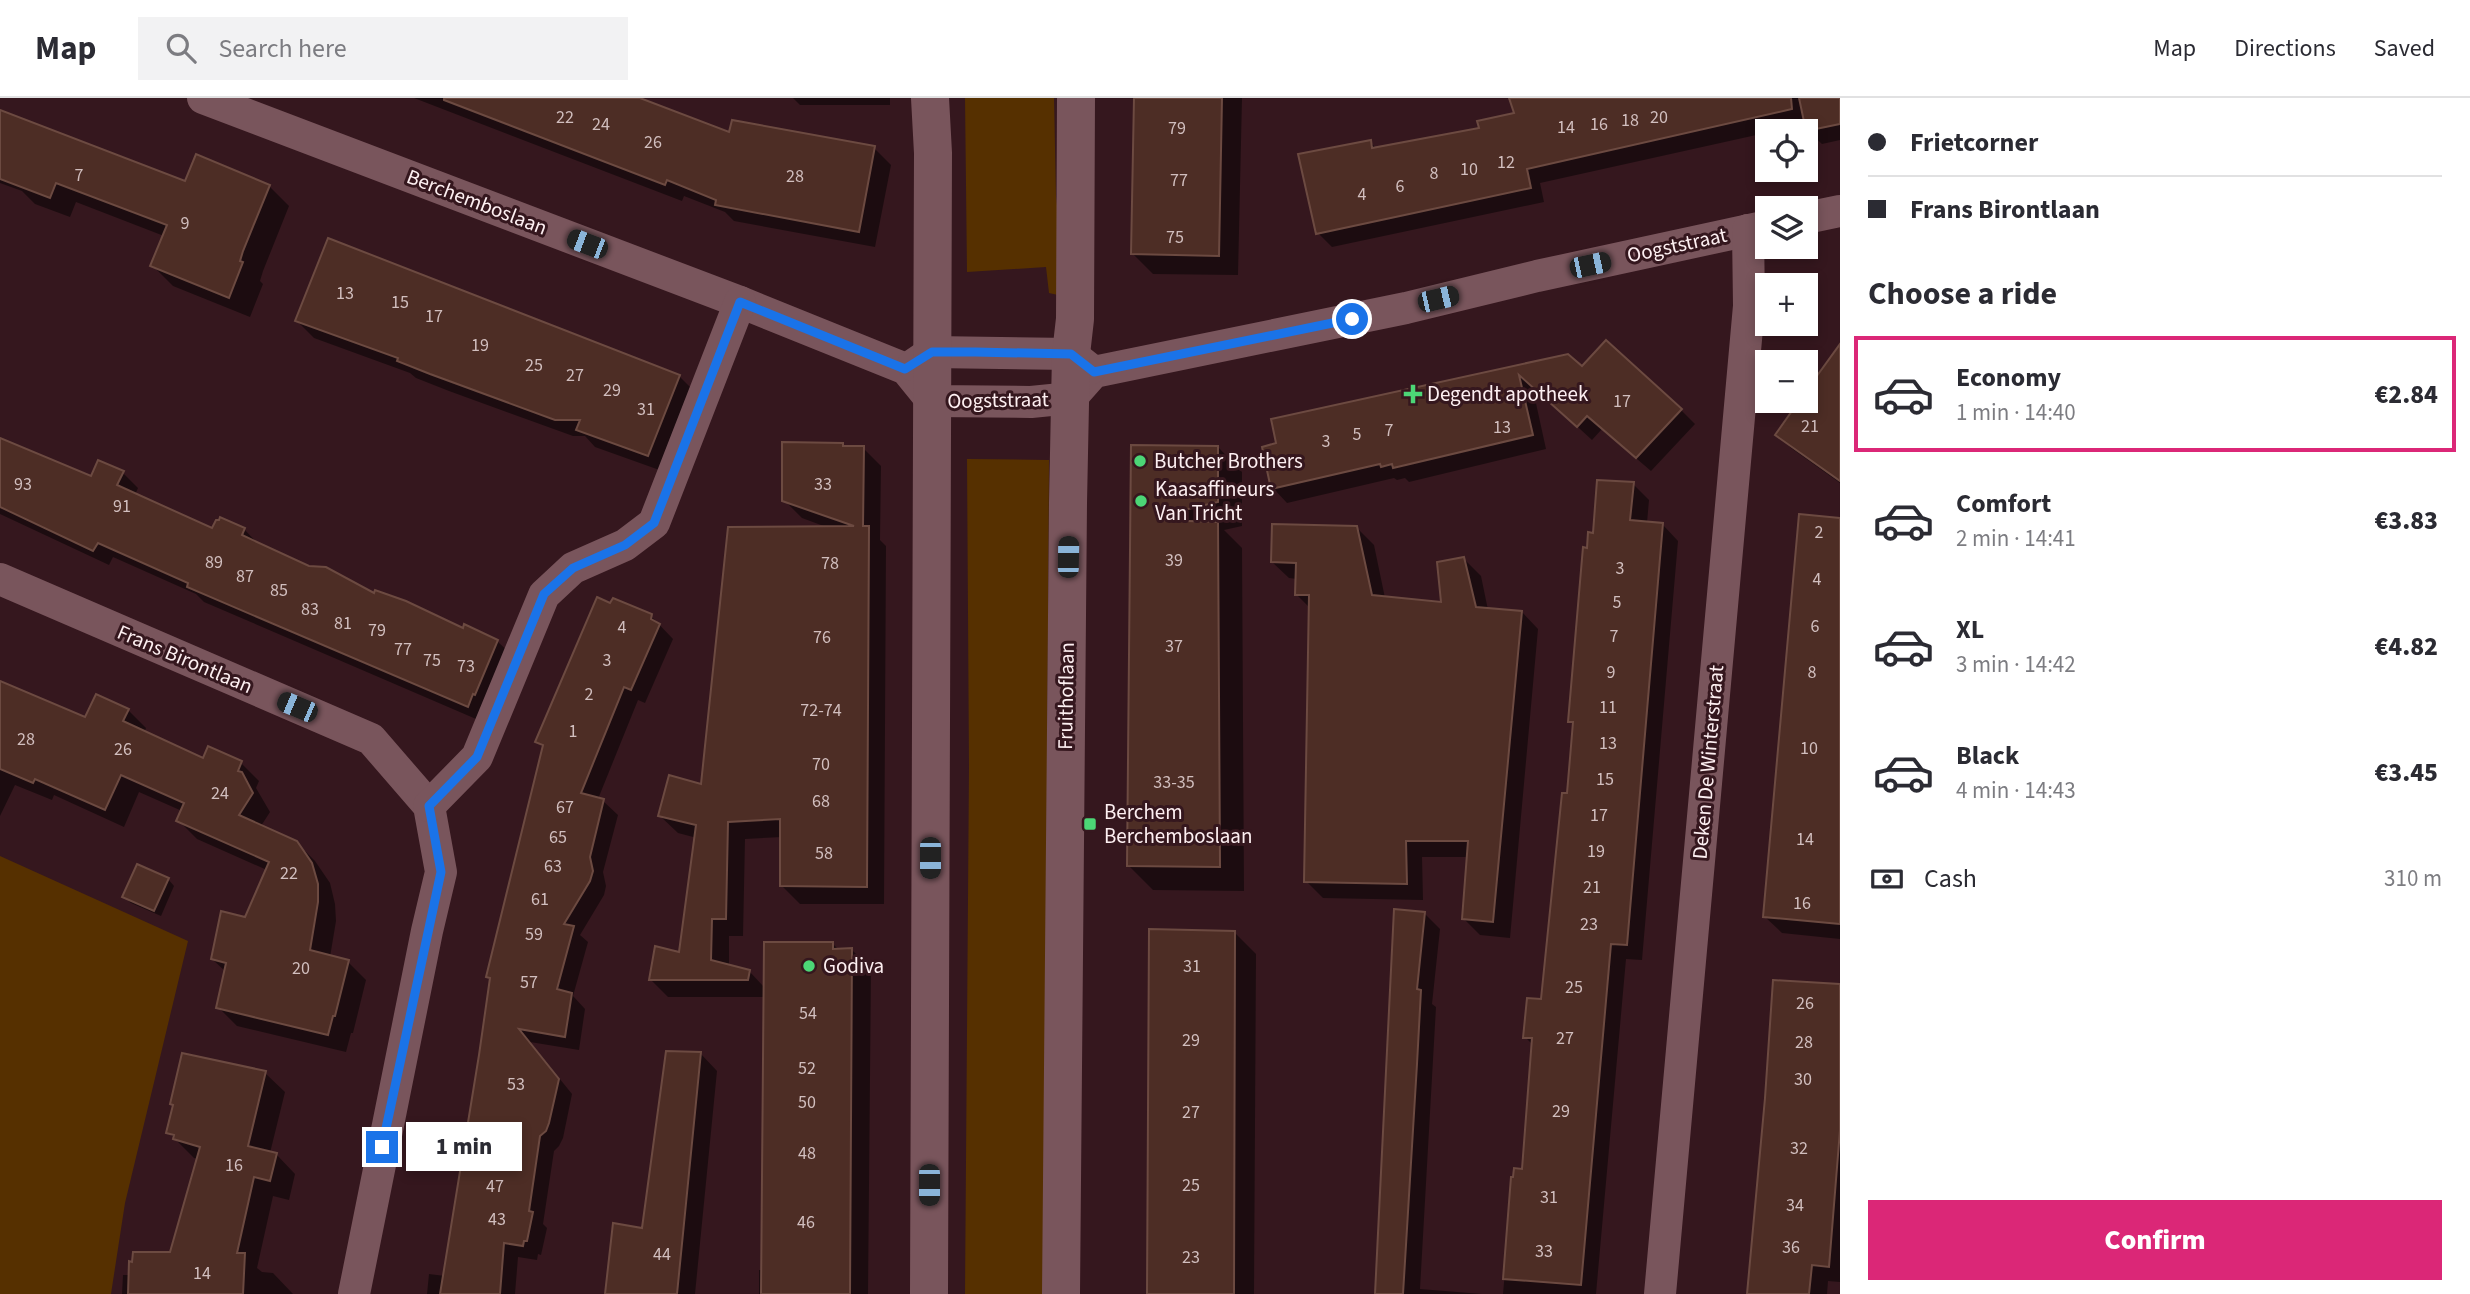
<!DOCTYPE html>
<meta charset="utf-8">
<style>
:root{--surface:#fff;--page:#f2f2f3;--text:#2b2b33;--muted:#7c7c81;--line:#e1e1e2;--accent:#db2777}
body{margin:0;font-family:"Source Sans 3",sans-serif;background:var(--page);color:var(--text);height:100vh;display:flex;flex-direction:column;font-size:26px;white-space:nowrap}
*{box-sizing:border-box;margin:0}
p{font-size:23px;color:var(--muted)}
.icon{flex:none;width:38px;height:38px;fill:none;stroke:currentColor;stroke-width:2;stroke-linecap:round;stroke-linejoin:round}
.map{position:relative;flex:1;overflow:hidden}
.details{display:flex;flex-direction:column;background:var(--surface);width:630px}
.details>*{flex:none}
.guide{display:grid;align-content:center;height:154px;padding:0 28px;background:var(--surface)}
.fabs{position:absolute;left:1755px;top:21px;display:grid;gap:14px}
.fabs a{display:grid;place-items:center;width:63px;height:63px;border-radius:0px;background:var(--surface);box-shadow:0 4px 10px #0003;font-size:35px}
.end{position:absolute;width:32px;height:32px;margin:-16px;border:9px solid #1a73e8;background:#fff;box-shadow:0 0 0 4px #fff}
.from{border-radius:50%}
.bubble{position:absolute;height:49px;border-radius:0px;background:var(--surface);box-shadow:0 4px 10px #0003;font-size:23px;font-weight:800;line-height:49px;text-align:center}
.car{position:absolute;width:21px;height:42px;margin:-21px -10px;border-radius:9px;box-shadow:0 0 5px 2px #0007;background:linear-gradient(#222 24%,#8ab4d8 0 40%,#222 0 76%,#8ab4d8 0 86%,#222 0)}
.guide b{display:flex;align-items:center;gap:24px;height:66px;font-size:26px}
.guide b+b{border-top:2px solid var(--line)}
.guide i{width:18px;height:18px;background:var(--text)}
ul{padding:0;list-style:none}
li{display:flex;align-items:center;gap:21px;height:116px;margin:0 14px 10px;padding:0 14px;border:4px solid transparent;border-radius:0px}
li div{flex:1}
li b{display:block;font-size:26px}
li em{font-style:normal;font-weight:800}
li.current{border-color:var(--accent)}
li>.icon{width:63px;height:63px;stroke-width:1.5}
h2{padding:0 28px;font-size:32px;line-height:84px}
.pay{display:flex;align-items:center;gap:18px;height:77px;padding:0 28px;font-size:26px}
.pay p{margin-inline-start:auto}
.button{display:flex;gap:14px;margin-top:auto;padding:14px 28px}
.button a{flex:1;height:80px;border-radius:0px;background:var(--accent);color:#fff;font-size:28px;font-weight:800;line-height:80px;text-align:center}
header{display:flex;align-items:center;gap:42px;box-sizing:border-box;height:98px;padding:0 35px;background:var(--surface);border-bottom:2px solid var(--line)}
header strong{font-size:33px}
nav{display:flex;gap:38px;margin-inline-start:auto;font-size:24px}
.search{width:490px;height:63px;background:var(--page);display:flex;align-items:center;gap:18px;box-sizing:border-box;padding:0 24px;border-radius:0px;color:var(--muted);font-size:26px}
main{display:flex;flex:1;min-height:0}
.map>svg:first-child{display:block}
.green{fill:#563000}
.shadow{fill:#0007}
.building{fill:#4d2d25;stroke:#6c4a41;stroke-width:2}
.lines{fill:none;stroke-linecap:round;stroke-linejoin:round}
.minor{stroke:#79555c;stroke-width:32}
.tertiary{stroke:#79555c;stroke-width:38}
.route{stroke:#1a73e8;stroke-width:9}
.poi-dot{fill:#4cd676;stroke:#35171e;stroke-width:2.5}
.labels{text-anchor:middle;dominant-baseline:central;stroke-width:6;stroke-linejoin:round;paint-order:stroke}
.number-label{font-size:18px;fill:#d1bebe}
.street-label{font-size:21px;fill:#fdeff1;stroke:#35171e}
.poi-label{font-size:21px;fill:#fdeff1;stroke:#35171e;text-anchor:start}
</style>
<header>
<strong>Map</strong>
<div class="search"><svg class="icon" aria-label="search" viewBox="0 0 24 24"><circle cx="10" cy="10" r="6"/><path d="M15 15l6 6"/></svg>Search here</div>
<nav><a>Map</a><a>Directions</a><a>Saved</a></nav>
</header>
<main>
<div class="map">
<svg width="1840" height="1196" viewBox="0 0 1840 1196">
<rect width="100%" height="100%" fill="#35171e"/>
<g class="green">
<polygon points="965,0 1054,0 1056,98 1067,199 1049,195 1046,169 967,174"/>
<polygon points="967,361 1049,362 1044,1196 965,1196 969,668"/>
<polygon points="0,758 188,843 125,1105 111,1196 0,1196"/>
</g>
<g class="shadow">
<polygon points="414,0 621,0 731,37 874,50 891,67 875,149 734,123 725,114 684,98 682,103"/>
<polygon points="793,0 890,0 890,7 800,7"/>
<polygon points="1136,0 1242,0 1238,177 1153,176 1133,156"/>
<polygon points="1511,0 1840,0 1840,42 1822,46 1807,32 1806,26 1540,85 1544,104 1332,149 1318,135 1370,44 1377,51 1481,31 1516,16"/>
<polygon points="0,14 186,85 269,88 289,108 263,173 260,183 263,186 250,219 173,188 152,167 164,138 76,104 70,119 35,106 22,93 0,85"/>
<polygon points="297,223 679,278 696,295 665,374 595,349 585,338 573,338 449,293 416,280 410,275 314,240"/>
<polygon points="1840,248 1840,385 1791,350 1777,336 1801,303 1806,303 1806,296"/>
<polygon points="1568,258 1582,271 1681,312 1695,326 1651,373 1602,331 1592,342 1532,287 1546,351 1409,384 1405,380 1397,382 1394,380 1287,405 1273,390 1264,350"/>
<polygon points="0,342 92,380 123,375 138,390 135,397 213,432 244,431 259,447 375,497 497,543 513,558 483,624 204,504 196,496 113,459 109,467 0,416"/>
<polygon points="842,346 845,350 863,350 881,368 880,442 886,448 884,806 800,806 782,788 782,739 745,741 743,838 729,838 729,868 749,873 765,890 832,845 839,852 852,852 871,871 868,1196 759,1196 759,1172 763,1172 765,899 668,899 650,881 681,856 697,740 678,735 660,718 703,688 829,430 802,420 784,402"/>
<polygon points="1133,349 1218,349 1242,374 1242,428 1224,432 1242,450 1244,793 1153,792 1129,768"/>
<polygon points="1633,386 1649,402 1647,425 1663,427 1678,443 1642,862 1626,861 1596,1196 1503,1196 1513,1081 1523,1073 1533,947 1525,939 1542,903 1568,697 1574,628 1570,623 1588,452 1595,437"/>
<polygon points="1840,422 1840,841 1782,835 1764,818"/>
<polygon points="1357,430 1374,447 1385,500 1443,506 1464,461 1481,478 1488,512 1522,514 1538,531 1510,840 1480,837 1463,820 1469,759 1422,759 1423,802 1323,800 1306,783 1310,510 1297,497 1297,481 1289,480 1272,464"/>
<polygon points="651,518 673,541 645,605 638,602 598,701 603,703 618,717 603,774 606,788 604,797 580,837 588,844 573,898 585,911 579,952 530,944 572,996 563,1040 559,1048 554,1053 543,1126 547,1130 541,1157 538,1156 537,1162 518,1159 515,1196 427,1196 429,1176 445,1178 491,882 488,878 544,650 537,643"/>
<polygon points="0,585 86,622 128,612 146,630 144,635 204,662 241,665 259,683 256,690 270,714 261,728 296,744 315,763 330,785 335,806 336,823 330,859 348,864 366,882 353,935 351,935 346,954 237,928 218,909 226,874 212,861 246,821 267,772 197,741 178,722 182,713 139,694 124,729 54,697 52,702 15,687 0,718"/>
<polygon points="168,781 174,788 161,818 131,805 124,799"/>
<polygon points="1424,815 1440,831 1432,906 1436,909 1420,1191 1482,1196 1375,1196"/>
<polygon points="1234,834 1256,856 1254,1196 1150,1196"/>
<polygon points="1840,888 1840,1184 1828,1183 1827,1196 1749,1196"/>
<polygon points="700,955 717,973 695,1196 607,1196 643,1132"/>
<polygon points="265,975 285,994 270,1055 276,1056 295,1076 289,1102 273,1098 257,1170 262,1174 273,1175 293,1196 122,1196 123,1177 130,1177 171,1156 198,1061 194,1060 168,1034"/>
</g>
<g class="building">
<polygon points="444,0 640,0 729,34 732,22 875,48 859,134 715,107 716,102 667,82 665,87 444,2"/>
<polygon points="1134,0 1222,0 1219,158 1131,156"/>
<polygon points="1509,0 1791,0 1792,11 1527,71 1531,90 1316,136 1298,56 1371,42 1372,50 1479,30 1477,23 1514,15"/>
<polygon points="1799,0 1840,0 1840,26 1806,33"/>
<polygon points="0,12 185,83 196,56 270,87 243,153 240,163 243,164 229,200 150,168 167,127 56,85 50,100 0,81"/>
<polygon points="328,140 680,277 648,358 576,332 580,322 555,322 430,276 397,263 398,260 295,223"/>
<polygon points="1606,242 1682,311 1636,360 1587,318 1577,329 1519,277 1533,337 1393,370 1392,366 1381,369 1380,366 1271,391 1262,349 1276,345 1271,321 1568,256 1582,268"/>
<polygon points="1840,246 1840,383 1775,337 1799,303 1806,303 1806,293"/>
<polygon points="0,340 91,378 98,362 124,373 117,387 212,430 216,422 219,422 220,419 245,430 242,437 309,468 326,469 374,495 375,492 406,503 463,530 464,526 498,542 475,597 473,596 468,609 187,489 188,485 98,445 93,453 0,409"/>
<polygon points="782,344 843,345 843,348 864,348 863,428 869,428 867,789 780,788 780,721 728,724 726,821 712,821 711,862 750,872 748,882 649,882 655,848 679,854 696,727 658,718 669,677 701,686 728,429 854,428 782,403"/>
<polygon points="1131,347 1218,348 1218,404 1158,418 1159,422 1218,424 1220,769 1127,768"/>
<polygon points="1597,382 1634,384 1630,422 1663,425 1627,847 1611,846 1581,1187 1503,1181 1511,1079 1513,1079 1514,1070 1522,1071 1532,940 1523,940 1527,900 1541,901 1562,695 1567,695 1570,660 1573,624 1568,624 1583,449 1587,450 1588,434 1593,435"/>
<polygon points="1799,416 1840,420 1840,826 1763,819"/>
<polygon points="1272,426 1357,428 1372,497 1441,504 1437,464 1464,459 1476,509 1522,513 1493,824 1462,821 1468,743 1406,743 1407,786 1304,784 1309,497 1295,497 1296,465 1271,464"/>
<polygon points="597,499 610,505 613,500 652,516 651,521 660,526 631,592 624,589 581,695 604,701 590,759 593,773 590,783 564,826 574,828 557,891 572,895 565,939 519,931 559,981 549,1025 546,1033 540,1038 529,1113 533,1114 527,1143 524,1143 523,1148 504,1145 500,1196 440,1196 479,957 490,880 486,879 543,647 535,644"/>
<polygon points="0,583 85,619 96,596 129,611 123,623 203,660 208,648 242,663 238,673 242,674 253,695 239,717 297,743 312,765 318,786 318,804 310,852 349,862 335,918 333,918 328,937 216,910 226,865 211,861 221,813 245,819 269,764 176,723 184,705 121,677 105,712 35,681 33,685 0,671"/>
<polygon points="137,766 169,780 154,813 122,799"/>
<polygon points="1394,811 1425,814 1417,891 1421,892 1417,966 1403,1196 1375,1196"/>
<polygon points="1149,831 1235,833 1234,1196 1147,1196"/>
<polygon points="764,844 833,844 833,851 852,850 850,1196 761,1196"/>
<polygon points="1773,882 1840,886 1840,1032 1829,1169 1812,1167 1809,1196 1747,1196 1765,1000"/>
<polygon points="666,953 701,954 677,1196 605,1196 613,1125 642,1130"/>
<polygon points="182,955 266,973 248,1048 277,1055 270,1083 254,1079 237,1155 245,1155 243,1196 128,1196 129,1163 132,1164 133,1154 170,1154 200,1049 173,1041 174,1037 166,1035 173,1007 170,1006"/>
</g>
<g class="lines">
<g class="minor">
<polyline points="203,0 740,204 906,271 932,303 1031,304 1071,300 1094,274 1406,210 1537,178 1768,128"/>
<polyline points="1806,120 1840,113"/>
<polyline points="913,267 932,254 1071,256 1090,271"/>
<polyline points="0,481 371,641 429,708 441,774 427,833 354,1196"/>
<polyline points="429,708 477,659 544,497 573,470 625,447 654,425 740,204"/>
<polyline points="1660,1196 1749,208 1748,132"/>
</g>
<g class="tertiary">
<polyline points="929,1196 933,55 930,0"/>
<polyline points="1061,1196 1068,405 1071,256 1075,221 1076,0"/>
</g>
</g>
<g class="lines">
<polyline class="route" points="382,1049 441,774 429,708 477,659 544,496 573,470 625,447 654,425 740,204 905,271 932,254 975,254 1071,256 1094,274 1352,221"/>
</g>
<g class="poi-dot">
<path d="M1409.5 285.5h7v7h7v7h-7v7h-7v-7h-7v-7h7z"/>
<circle cx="1140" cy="363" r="7"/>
<circle cx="1141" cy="403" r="7"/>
<rect x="1083" y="719" width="14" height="14" rx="3.5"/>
<circle cx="809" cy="868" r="7"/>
</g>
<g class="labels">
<g class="number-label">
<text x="565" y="19">22</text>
<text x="1659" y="19">20</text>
<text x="1630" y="22">18</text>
<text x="601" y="26">24</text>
<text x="1599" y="26">16</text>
<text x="1566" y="29">14</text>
<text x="1177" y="30">79</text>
<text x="653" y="44">26</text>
<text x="1506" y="64">12</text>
<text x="1469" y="71">10</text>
<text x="1434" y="75">8</text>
<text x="79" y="77">7</text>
<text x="795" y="78">28</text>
<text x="1179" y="82">77</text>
<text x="1400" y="88">6</text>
<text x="1362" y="96">4</text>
<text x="185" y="125">9</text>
<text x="1175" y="139">75</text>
<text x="345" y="195">13</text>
<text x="400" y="204">15</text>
<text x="434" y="218">17</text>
<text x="480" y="247">19</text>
<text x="534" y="267">25</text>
<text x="575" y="277">27</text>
<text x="612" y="292">29</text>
<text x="1622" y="303">17</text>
<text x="646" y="311">31</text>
<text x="1810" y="328">21</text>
<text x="1502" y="329">13</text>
<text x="1389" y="332">7</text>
<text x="1357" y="336">5</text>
<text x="1326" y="343">3</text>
<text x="23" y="386">93</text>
<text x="823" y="386">33</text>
<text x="122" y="408">91</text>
<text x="1819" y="434">2</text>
<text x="1174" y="462">39</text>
<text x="214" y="464">89</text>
<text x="830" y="465">78</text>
<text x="1620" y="470">3</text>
<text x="245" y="478">87</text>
<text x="1817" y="481">4</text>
<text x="279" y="492">85</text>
<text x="1617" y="504">5</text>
<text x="310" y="511">83</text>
<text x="343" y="525">81</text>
<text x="1815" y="528">6</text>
<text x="622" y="529">4</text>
<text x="377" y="532">79</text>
<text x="1614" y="538">7</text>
<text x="822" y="539">76</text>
<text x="1174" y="548">37</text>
<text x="403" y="551">77</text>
<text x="432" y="562">75</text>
<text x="607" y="562">3</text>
<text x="466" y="568">73</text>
<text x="1611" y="574">9</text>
<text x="1812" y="574">8</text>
<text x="589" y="596">2</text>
<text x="1608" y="609">11</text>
<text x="821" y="612">72-74</text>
<text x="573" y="633">1</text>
<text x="26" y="641">28</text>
<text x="1608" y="645">13</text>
<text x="1809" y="650">10</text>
<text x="123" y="651">26</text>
<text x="821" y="666">70</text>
<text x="1605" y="681">15</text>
<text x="1174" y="684">33-35</text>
<text x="220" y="695">24</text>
<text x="821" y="703">68</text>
<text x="565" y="709">67</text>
<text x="1599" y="717">17</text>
<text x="558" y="739">65</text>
<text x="1805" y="741">14</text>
<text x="1596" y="753">19</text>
<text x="824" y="755">58</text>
<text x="553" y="768">63</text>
<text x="289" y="775">22</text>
<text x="1592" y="789">21</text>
<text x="540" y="801">61</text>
<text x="1802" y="805">16</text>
<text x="1589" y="826">23</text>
<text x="534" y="836">59</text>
<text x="1192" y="868">31</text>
<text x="301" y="870">20</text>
<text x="529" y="884">57</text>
<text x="1574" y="889">25</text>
<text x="1805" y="905">26</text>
<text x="808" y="915">54</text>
<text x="1565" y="940">27</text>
<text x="1191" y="942">29</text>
<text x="1804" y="944">28</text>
<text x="807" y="970">52</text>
<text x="1803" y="981">30</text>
<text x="516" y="986">53</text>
<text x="807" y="1004">50</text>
<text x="1561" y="1013">29</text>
<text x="1191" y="1014">27</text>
<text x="1799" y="1050">32</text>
<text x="807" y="1055">48</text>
<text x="234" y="1067">16</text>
<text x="1191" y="1087">25</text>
<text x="495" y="1088">47</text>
<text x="1549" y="1099">31</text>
<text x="1795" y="1107">34</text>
<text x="497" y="1121">43</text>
<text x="806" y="1124">46</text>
<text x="1791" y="1149">36</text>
<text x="1544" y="1153">33</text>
<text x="662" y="1156">44</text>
<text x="1191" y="1159">23</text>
<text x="202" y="1175">14</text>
</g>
<g class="street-label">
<text transform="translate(477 104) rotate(21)">Berchemboslaan</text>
<text transform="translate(1677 147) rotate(-12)">Oogststraat</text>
<text transform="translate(998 302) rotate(-1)">Oogststraat</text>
<text transform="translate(185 561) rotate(23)">Frans Birontlaan</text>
<text transform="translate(1066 598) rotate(-89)">Fruithoflaan</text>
<text transform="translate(1708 664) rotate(-85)">Deken De Winterstraat</text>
</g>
<g class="poi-label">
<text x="1427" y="296">Degendt apotheek</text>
<text x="1154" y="363">Butcher Brothers</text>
<text x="1155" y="391">Kaasaffineurs<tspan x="1155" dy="24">Van Tricht</tspan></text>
<text x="1104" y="714">Berchem<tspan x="1104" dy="24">Berchemboslaan</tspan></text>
<text x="823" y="868">Godiva</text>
</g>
</g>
</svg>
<div class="fabs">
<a><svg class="icon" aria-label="locate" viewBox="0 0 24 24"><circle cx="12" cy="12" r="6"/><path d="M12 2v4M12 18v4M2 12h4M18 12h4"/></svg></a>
<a><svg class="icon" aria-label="layers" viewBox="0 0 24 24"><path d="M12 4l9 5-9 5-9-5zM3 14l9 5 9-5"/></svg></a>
<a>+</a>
<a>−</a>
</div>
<i class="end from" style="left:1352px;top:221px"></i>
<i class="end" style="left:382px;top:1049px"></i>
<div class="bubble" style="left:406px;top:1024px;width:116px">1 min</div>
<i class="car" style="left:587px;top:146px;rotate:291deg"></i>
<i class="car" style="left:1590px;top:167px;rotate:78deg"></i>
<i class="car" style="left:1438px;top:201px;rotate:77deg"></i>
<i class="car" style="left:1068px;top:459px;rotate:1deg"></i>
<i class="car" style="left:297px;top:609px;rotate:293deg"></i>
<i class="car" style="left:930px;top:760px;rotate:180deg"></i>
<i class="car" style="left:929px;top:1087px;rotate:180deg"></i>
</div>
<section class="details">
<div class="guide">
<b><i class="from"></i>Frietcorner</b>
<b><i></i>Frans Birontlaan</b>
</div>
<h2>Choose a ride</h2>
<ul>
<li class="current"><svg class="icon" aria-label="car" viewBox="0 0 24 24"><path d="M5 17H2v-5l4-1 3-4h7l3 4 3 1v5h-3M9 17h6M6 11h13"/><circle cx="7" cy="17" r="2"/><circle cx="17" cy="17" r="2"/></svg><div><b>Economy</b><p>1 min · 14:40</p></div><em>€2.84</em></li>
<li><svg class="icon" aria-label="car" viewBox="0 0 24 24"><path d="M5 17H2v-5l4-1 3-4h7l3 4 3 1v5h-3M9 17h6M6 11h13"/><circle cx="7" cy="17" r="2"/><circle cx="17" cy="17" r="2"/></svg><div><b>Comfort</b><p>2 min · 14:41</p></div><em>€3.83</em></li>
<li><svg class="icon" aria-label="car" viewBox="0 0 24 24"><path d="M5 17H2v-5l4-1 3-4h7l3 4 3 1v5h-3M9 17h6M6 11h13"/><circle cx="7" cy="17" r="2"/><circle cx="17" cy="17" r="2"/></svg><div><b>XL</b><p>3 min · 14:42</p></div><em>€4.82</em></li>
<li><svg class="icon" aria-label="car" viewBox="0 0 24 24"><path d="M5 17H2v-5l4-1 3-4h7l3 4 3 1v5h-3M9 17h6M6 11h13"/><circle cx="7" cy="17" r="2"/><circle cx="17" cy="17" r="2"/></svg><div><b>Black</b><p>4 min · 14:43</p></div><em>€3.45</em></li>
</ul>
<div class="pay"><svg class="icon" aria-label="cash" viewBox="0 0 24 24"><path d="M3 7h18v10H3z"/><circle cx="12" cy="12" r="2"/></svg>Cash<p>310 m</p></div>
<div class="button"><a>Confirm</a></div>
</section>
</main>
